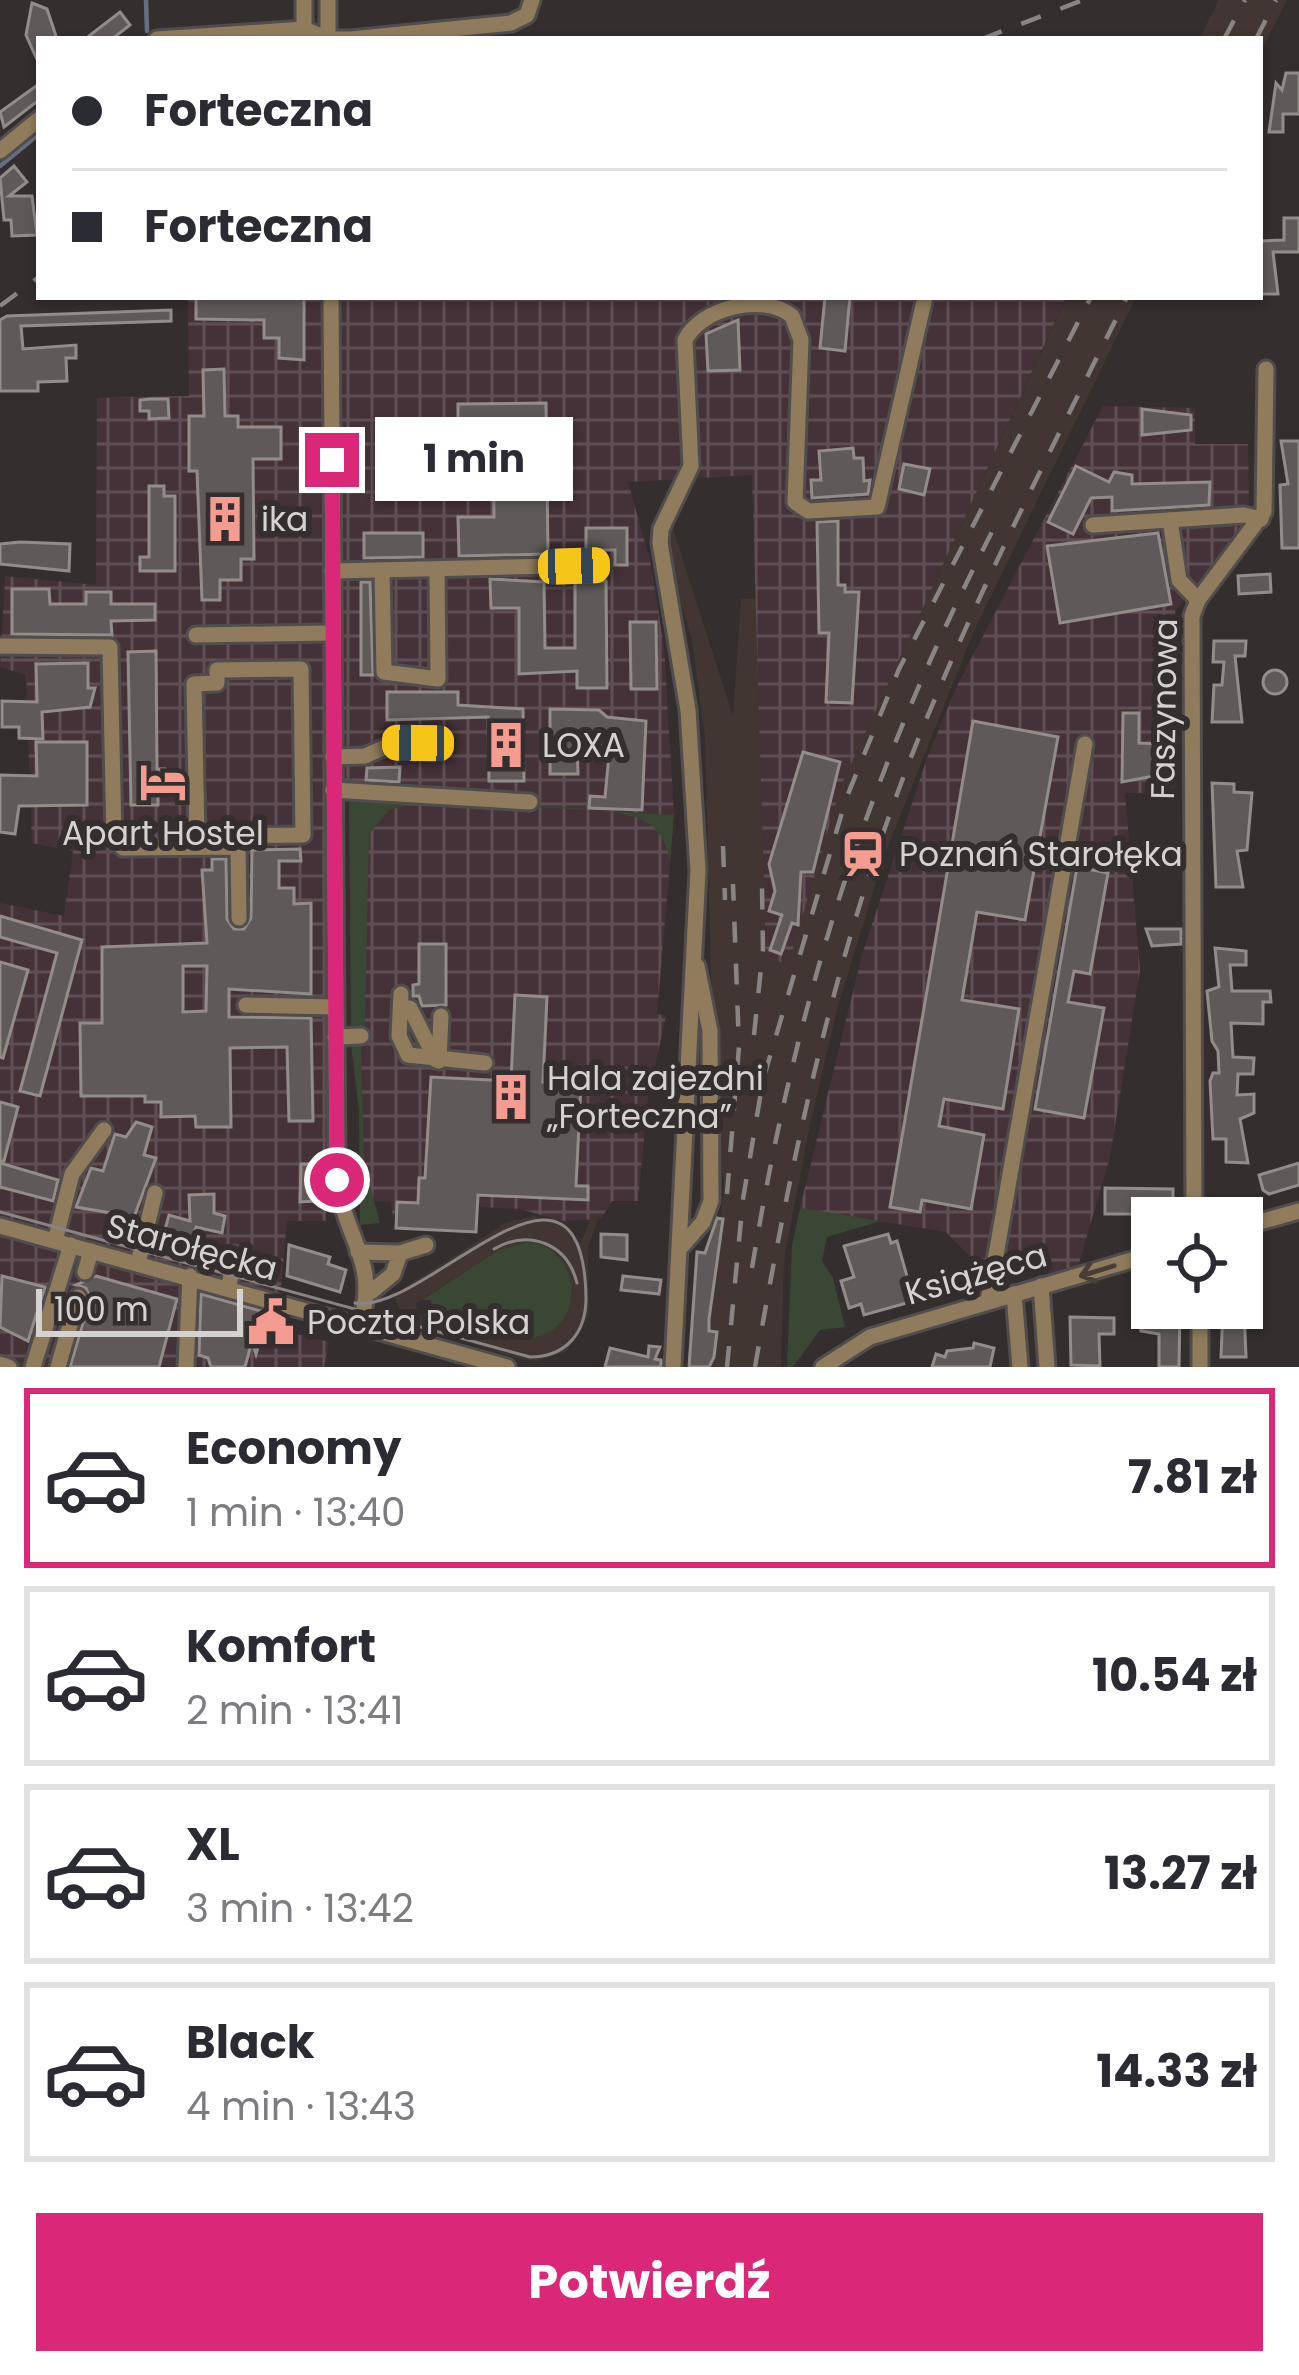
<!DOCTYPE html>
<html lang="pl">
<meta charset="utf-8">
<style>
:root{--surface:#fff;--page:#f7f7f7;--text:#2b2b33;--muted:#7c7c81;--line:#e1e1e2;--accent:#db2777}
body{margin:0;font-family:Poppins,sans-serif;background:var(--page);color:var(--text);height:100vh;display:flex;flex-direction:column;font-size:45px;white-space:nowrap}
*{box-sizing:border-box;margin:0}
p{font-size:39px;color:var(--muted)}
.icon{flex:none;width:66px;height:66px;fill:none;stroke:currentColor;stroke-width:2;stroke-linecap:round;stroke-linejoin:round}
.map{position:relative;height:1367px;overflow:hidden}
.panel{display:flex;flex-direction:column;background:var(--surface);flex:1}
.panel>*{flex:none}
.guide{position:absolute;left:36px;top:36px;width:1227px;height:264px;border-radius:0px;box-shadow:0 3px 9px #0004;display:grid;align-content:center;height:264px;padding:0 36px;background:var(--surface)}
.fabs{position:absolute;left:1131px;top:1197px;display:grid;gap:24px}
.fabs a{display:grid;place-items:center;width:132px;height:132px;border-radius:0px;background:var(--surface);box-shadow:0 3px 9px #0004;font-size:60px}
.scale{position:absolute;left:36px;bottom:30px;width:207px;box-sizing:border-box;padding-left:12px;border:6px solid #d5d3d2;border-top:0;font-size:33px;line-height:42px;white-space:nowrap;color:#d5d3d2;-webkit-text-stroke:9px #342f2e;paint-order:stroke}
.end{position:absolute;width:54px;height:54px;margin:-27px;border:15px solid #db2777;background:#fff;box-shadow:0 0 0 6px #fff}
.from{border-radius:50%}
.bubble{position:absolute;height:84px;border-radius:0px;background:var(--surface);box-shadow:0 3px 9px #0004;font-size:39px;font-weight:700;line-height:84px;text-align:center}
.car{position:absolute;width:36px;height:72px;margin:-36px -18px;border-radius:15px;box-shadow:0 0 9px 3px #0007;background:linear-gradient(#f5c518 24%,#345 0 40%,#f5c518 0 76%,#345 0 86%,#f5c518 0)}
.guide b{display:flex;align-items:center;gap:42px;height:114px;font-size:45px}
.guide b+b{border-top:3px solid var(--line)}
.guide i{width:30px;height:30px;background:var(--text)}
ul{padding:21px 0 0;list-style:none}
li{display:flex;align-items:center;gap:36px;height:180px;margin:0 24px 18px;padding:0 12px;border:6px solid var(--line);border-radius:0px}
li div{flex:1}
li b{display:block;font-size:45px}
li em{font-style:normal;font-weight:700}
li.active{border-color:var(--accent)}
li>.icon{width:108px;height:108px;stroke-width:1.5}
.action{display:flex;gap:24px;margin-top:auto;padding:24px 36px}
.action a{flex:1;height:138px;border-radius:0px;background:var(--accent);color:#fff;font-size:48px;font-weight:700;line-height:138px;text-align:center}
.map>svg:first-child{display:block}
.built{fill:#413632;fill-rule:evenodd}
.industrial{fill:url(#industrial-grid)}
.green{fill:#3a4735}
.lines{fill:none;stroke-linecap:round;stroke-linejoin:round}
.stream{stroke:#646f82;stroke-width:4.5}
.building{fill:#5f5a59;stroke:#928d8b;stroke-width:3;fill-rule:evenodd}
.minor-casing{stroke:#514d4c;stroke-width:21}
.minor{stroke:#907c5d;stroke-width:15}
.tram{stroke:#898584;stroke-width:3}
.rail{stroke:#898584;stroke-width:4.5;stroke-dasharray:21 21;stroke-linecap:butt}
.oneway{stroke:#463e37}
.route{stroke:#db2777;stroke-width:15}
.labels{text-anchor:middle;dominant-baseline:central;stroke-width:12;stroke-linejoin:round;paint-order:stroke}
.poi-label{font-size:33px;fill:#d5d3d2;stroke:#342f2e;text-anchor:start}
.street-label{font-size:33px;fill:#d5d3d2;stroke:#342f2e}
</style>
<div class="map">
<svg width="1299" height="1367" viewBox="0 0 1299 1367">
<defs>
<pattern id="industrial-grid" width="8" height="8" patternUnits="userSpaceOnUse" patternTransform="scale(3)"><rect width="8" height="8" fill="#453238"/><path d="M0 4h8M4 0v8" fill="none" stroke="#5f4f54"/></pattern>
</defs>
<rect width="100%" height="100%" fill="#342f2e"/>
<g class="built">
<polygon points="1219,0 1287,0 1260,53 1260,39 1199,39"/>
<polygon points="1067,297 1136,297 973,633 883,859 838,1006 810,1125 784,1259 781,1367 709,1367 709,1356 688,1354 690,1329 709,1330 723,1196 724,1177 716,1176 705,737 692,641 663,539 672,526 733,716 741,599 756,598 766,955 787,964 841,786"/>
<path d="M534,1216L560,1223L581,1243L590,1220L598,1219L588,1248L589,1315L567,1351L537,1361L519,1359L405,1321L393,1295L507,1222ZM527,1242L558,1255L572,1299L559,1324L526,1339L420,1314L415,1304L497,1251Z"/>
</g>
<g class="industrial">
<polygon points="188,297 1065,300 841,786 788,965 766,956 752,475 628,482 650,561 664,646 674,815 657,1014 666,1016 648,1097 638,1201 612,1201 601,1219 561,1221 520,1209 398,1202 393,1219 391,1202 361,1200 360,796 326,794 326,1221 287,1221 277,1329 329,1342 324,1367 0,1367 0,903 64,916 73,851 32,843 26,675 0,667 5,576 96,585 97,398 189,396"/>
<polygon points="1103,406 1195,408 1195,444 1248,444 1249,504 1234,537 1175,611 1175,793 1125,793 1140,970 1110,1157 1076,1273 1039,1272 970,1256 946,1232 800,1208 862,955 927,758 957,686"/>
</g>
<g class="green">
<path d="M349,796L674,815L657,1014L670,865C668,845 660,828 642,820C607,803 466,805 420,802L389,810L369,834L365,1026L351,1030Z"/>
<polygon points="361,1042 364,1163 380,1223 360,1225 359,1112 351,1044"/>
<polygon points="800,1208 881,1221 827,1237 822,1261 833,1278 845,1327 820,1330 793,1367 787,1367 792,1246"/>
<path d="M527,1242C587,1248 586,1338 525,1338C496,1338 462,1323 434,1315L431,1300H422L497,1251Z"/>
</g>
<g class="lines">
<g class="stream">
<polyline points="146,0 147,31"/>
<polyline points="0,166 39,134"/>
</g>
</g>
<g class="building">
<polygon points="32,3 47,9 57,39 39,39 39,64 26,35"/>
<polygon points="120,12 130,25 112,39 85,39"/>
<polygon points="1286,73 1299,73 1299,114 1283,114 1283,132 1269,132 1276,83 1282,90"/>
<polygon points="39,84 39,100 4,127 0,112"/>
<polygon points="14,166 27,182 9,196 32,196 37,235 12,236 11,220 4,220 0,178"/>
<polygon points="1284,218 1299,218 1299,252 1273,252 1278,294 1260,294 1260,241 1284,240"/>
<polygon points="196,297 304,297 304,360 279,358 279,338 264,338 264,320 196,319"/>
<polygon points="825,297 850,297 845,351 820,348"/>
<polygon points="171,310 171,321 21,326 23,349 76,345 76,358 66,358 67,381 38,382 38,391 0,391 0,320 7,316"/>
<polygon points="738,320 740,370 708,371 706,334"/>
<polygon points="224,369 225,416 238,416 238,427 281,427 281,459 253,459 254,559 241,559 241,580 220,580 220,600 202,600 197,471 189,471 189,416 204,416 203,370"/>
<polygon points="150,399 168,399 169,418 149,419 149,411 140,411 140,400"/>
<polygon points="546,403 548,554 459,556 458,517 494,517 493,444 458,445 458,404"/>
<polygon points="1142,409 1191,415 1191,430 1142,435"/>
<polygon points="1281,441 1299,441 1299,548 1282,548 1280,485 1288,484"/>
<polygon points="853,448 854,458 863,458 864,481 870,480 868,494 812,498 811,480 821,480 819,451"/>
<polygon points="904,464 930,469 924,495 899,489"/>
<polygon points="1076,466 1109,482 1114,472 1132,475 1132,484 1210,482 1209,505 1112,511 1112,497 1091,498 1073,534 1048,522"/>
<polygon points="149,486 164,486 164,496 175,496 175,571 140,571 140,557 149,557"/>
<polygon points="838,521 838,585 845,585 845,592 859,592 852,703 826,702 829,633 819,633 817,522"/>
<polygon points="586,528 627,528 627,565 615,565 615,550 586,550"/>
<polygon points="364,533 423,533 423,557 364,558"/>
<polygon points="1158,533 1171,604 1060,623 1047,546"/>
<polygon points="20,542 70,544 69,571 0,564 0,544"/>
<polygon points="1270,574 1271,592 1239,594 1238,576"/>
<polygon points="490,579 544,582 545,648 575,648 575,581 606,581 607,688 577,688 577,671 519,674 519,608 491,608"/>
<polygon points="361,582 370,582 373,675 361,675"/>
<polygon points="12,589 49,589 50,604 86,604 86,592 111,592 111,604 155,604 155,620 111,621 112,635 12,634"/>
<polygon points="630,622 656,622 657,689 631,689"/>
<polygon points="1214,641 1246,641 1245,656 1235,656 1242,722 1212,722 1214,685 1222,685 1224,662 1213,662"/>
<polygon points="156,651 157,769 165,769 166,791 158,791 158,805 131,805 128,652"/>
<polygon points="88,663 88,688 95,688 90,707 42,712 43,739 19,738 19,727 2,727 2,701 37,702 36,664"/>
<circle cx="1275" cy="682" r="12"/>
<polygon points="387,692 458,692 458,705 523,709 524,781 489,781 488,717 387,720"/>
<polygon points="550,709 599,710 607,717 646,721 642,810 589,808 590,796 605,797 610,744 577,743 578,774 550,774"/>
<polygon points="1123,713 1139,713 1139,743 1170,744 1170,773 1122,782"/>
<polygon points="973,721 1058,737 1025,920 977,912 962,1000 1019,1009 1003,1109 944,1099 939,1126 984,1135 971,1209 922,1200 920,1212 890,1207"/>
<polygon points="36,742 87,742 87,805 19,806 15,834 0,832 0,775 37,776"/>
<polygon points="803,752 840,762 813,872 801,872 798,925 792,923 781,954 770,950 782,915 769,911 775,891 769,864"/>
<polygon points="400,767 399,782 366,780 367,768"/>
<polygon points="1212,783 1234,784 1234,792 1252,793 1247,850 1237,851 1243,887 1216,887"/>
<path d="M300,849L301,861H279V888H294V904L311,903V994L229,989V1017L311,1018L313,1121H289L287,1047L230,1048L231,1127H196L195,1116L161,1117V1102H145V1096H81L80,1023H102V947L207,943L202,870H212V859H226L227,919L234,929H244L251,918L252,850ZM183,966H207L206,1011L183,1012Z"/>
<polygon points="1077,867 1108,873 1090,974 1074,971 1068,1002 1104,1008 1084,1118 1035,1109"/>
<polygon points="0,916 82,940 40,1096 20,1091 57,953 0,937"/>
<polygon points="1146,929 1181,929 1181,944 1152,946"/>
<polygon points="419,944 446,944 446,1005 422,1006 419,996 413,996 413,985 419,984"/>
<polygon points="1215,948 1246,951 1246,965 1230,965 1232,991 1270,991 1271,1002 1263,1002 1263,1024 1231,1023 1233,1057 1254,1058 1253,1074 1238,1074 1237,1095 1254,1094 1254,1113 1240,1119 1248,1163 1226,1162 1226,1139 1213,1139 1210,1081 1213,1073 1219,1073 1218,1051 1212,1041 1207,991 1219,987"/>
<polygon points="0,962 28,970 3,1058 0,1057"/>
<polygon points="515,995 547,997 543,1082 581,1084 576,1186 588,1186 588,1200 478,1195 476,1232 396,1228 397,1202 418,1203 419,1178 425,1178 431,1077 511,1081"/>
<polygon points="0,1102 18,1107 4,1161 0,1161"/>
<polygon points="136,1122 152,1127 144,1155 156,1158 134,1217 76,1207 91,1168 103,1171 115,1134 126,1137"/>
<polygon points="0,1163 58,1180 53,1201 0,1187"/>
<polygon points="1299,1163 1299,1185 1269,1194 1263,1190 1259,1175"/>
<polygon points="301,1164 314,1164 314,1201 300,1202"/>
<polygon points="1105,1188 1173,1189 1173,1214 1105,1214"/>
<polygon points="214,1194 214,1213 225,1216 222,1233 196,1227 192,1241 164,1233 169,1215 190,1221 189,1195"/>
<polygon points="717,1218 723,1219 709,1319 709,1331 717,1332 714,1357 709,1367 689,1367 697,1252 705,1253"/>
<polygon points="601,1234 627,1235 627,1260 601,1257"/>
<polygon points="888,1234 891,1243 897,1241 914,1301 864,1315 861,1304 849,1308 841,1281 854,1277 844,1246"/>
<polygon points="289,1245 330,1257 328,1264 346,1270 340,1292 287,1276"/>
<polygon points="2,1276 45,1287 28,1341 0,1327"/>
<polygon points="96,1276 177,1299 159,1367 70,1367 90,1299 86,1288 76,1285"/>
<polygon points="623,1276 661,1280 659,1294 621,1290"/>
<polygon points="201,1294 268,1313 256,1354 252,1341 245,1367 211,1367 208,1358 199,1355"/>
<polygon points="1159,1308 1180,1308 1179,1367 1159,1367 1159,1334 1141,1331 1141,1318 1159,1318"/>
<polygon points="1223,1308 1244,1308 1246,1357 1221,1357"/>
<polygon points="1070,1317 1114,1318 1114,1334 1099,1334 1100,1366 1071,1365"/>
<polygon points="974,1343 994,1348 990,1367 932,1367 936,1354 945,1357 947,1351 973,1348"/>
<polygon points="649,1346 660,1347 655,1359 661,1360 661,1367 605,1367 610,1348 648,1357"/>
</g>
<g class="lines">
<defs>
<g id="minor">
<polyline points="304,0 304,29"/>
<polyline points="328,0 328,39"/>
<polyline points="157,39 304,29 328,39 351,39 511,23 527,15 532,0"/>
<polyline points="0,151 39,119"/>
<path d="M331,297L337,1171C340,1237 381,1258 360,1324"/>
<polyline points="1170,520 1179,580 1198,600"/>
<polyline points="1093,525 1244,515 1261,519"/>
<polyline points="332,571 600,565"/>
<polyline points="382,571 384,672 438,679 437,570"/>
<polyline points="196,635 332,633"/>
<polyline points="0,646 110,647 114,839 123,848 238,847 239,918"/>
<polygon points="301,669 303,835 197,836 194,684 217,683 217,670"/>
<polyline points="333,757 365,756 394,743 443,743"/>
<polyline points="333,790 530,802"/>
<polyline points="401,994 399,1036 408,1055 485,1063"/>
<polyline points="246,1005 335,1007"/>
<polyline points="410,1008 436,1060"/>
<polyline points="335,1037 361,1036"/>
<polyline points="439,1061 441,1016"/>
<polyline points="1194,1218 1192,616 1198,600 1264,512 1266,369"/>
<polyline points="0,1226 507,1367"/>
<polyline points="1242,1227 1299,1211"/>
<polyline points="55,1241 72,1174 104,1130"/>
<polyline points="682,1246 703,1222 711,1201 710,1031 697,966"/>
<polyline points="358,1252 400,1253 393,1274 371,1292"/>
<polyline points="400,1253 426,1245"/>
<polyline points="138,1263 155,1193"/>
<polyline points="85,1272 91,1251"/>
<polyline points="229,1286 235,1254"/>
<polyline points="1041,1286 1047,1367"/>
<polyline points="1014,1294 1020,1367"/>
<polyline points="988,1301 1085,744"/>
<polyline points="0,1364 9,1367"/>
<polyline points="33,1367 71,1245"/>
<polyline points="58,1367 78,1297"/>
<polyline points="186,1367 190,1276"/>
<path d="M673,1367L698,870L688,710L660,543L661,529L691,466L685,340C701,308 763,292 792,316L801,340L795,502L808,511L877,507L925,297"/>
<polyline points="823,1367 870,1337 1152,1254"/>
<polyline points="1200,1367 1200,1308"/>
</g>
</defs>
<use href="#minor" class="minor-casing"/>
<use href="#minor" class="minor"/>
<g class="tram">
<path d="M0,1212L530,1357C566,1357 586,1333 586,1298C583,1113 423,1317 355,1303"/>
<path d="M494,1249C529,1229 567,1243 577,1283"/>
</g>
<g class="rail">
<polyline points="982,39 1083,0"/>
<polyline points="1224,39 1245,0"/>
<polyline points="1256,39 1276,0"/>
<polyline points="0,306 39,277"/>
<polyline points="723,846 725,900"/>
<polyline points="754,1035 763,949 762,886"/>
<polyline points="727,1194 739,1047 733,884"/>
<path d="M752,1268C797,996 868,772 995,526"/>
<polyline points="727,1367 743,1199 763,1080 846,799 899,669 1091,297"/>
<path d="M755,1367C793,1149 839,931 924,725C984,579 1057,438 1127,297"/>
</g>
</g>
<defs><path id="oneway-shaft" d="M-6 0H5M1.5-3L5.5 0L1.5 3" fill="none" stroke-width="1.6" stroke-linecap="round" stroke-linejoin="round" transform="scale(3)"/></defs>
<use class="oneway" href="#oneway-shaft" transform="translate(1097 1271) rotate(163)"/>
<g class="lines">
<polyline class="route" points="332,460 337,1180"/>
</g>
<defs>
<symbol id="building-bare" viewBox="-9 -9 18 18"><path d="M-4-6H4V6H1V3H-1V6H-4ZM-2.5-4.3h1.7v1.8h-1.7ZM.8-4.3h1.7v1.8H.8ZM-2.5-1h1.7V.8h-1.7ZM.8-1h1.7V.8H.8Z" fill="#f59c91" stroke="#342f2e" stroke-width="2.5" paint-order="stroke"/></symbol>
<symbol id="hotel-bare" viewBox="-9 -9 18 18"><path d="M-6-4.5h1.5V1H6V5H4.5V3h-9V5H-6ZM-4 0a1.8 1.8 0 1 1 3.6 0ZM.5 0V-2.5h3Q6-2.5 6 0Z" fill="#f59c91" stroke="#342f2e" stroke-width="2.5" paint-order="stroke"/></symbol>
<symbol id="station-bare" viewBox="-9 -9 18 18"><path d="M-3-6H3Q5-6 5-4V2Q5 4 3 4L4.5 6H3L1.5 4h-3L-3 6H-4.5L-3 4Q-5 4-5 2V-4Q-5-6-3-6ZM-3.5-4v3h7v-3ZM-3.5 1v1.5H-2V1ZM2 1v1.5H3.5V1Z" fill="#f59c91" stroke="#342f2e" stroke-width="2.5" paint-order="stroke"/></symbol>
<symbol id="civic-bare" viewBox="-9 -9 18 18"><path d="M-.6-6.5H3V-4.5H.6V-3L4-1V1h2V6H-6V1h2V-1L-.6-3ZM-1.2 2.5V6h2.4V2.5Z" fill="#f59c91" stroke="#342f2e" stroke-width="2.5" paint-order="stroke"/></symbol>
</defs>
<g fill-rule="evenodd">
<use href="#building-bare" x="192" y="486" width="66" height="66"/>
<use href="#building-bare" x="473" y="712" width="66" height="66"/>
<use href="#hotel-bare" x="130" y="749" width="66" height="66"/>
<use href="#station-bare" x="830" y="821" width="66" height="66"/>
<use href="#building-bare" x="478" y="1064" width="66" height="66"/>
<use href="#civic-bare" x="238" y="1289" width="66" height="66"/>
</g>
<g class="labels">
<g class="poi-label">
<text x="261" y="519">ika</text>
<text x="542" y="745">LOXA</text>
<text x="163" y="833" text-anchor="middle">Apart Hostel</text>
<text x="899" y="854">Poznań Starołęka</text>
<text x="547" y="1078">Hala zajezdni<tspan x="547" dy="38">„Forteczna”</tspan></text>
<text x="307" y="1322">Poczta Polska</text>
</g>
<g class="street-label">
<text transform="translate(1164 709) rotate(-89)">Faszynowa</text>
<text transform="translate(192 1247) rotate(15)">Starołęcka</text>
<text transform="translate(976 1274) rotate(-16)">Książęca</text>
</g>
</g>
</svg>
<div class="fabs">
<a><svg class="icon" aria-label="locate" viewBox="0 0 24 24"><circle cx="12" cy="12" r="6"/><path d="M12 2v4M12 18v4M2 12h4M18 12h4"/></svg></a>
</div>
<div class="scale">100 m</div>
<i class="end from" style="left:337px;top:1180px"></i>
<i class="end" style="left:332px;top:460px"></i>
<div class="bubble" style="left:375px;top:417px;width:198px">1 min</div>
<i class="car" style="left:574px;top:566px;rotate:88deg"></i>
<i class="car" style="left:418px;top:743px;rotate:271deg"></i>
<div class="guide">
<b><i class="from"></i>Forteczna</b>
<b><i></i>Forteczna</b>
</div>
</div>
<section class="panel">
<ul>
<li class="active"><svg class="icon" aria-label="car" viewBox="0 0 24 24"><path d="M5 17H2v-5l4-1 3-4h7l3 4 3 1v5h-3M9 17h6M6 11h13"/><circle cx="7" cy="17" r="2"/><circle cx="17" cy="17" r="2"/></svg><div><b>Economy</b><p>1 min · 13:40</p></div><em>7.81 zł</em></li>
<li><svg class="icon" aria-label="car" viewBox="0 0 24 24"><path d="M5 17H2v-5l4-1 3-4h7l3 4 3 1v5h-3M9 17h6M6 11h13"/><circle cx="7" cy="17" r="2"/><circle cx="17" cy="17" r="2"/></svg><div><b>Komfort</b><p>2 min · 13:41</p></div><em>10.54 zł</em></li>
<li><svg class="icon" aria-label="car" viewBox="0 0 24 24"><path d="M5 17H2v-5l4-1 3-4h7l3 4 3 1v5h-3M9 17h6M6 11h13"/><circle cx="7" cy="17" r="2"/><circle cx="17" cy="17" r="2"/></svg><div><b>XL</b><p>3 min · 13:42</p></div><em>13.27 zł</em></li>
<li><svg class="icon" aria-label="car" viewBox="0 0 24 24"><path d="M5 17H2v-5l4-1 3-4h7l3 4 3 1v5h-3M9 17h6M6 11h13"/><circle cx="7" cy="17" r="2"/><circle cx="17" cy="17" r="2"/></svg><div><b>Black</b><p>4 min · 13:43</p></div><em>14.33 zł</em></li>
</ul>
<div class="action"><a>Potwierdź</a></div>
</section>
